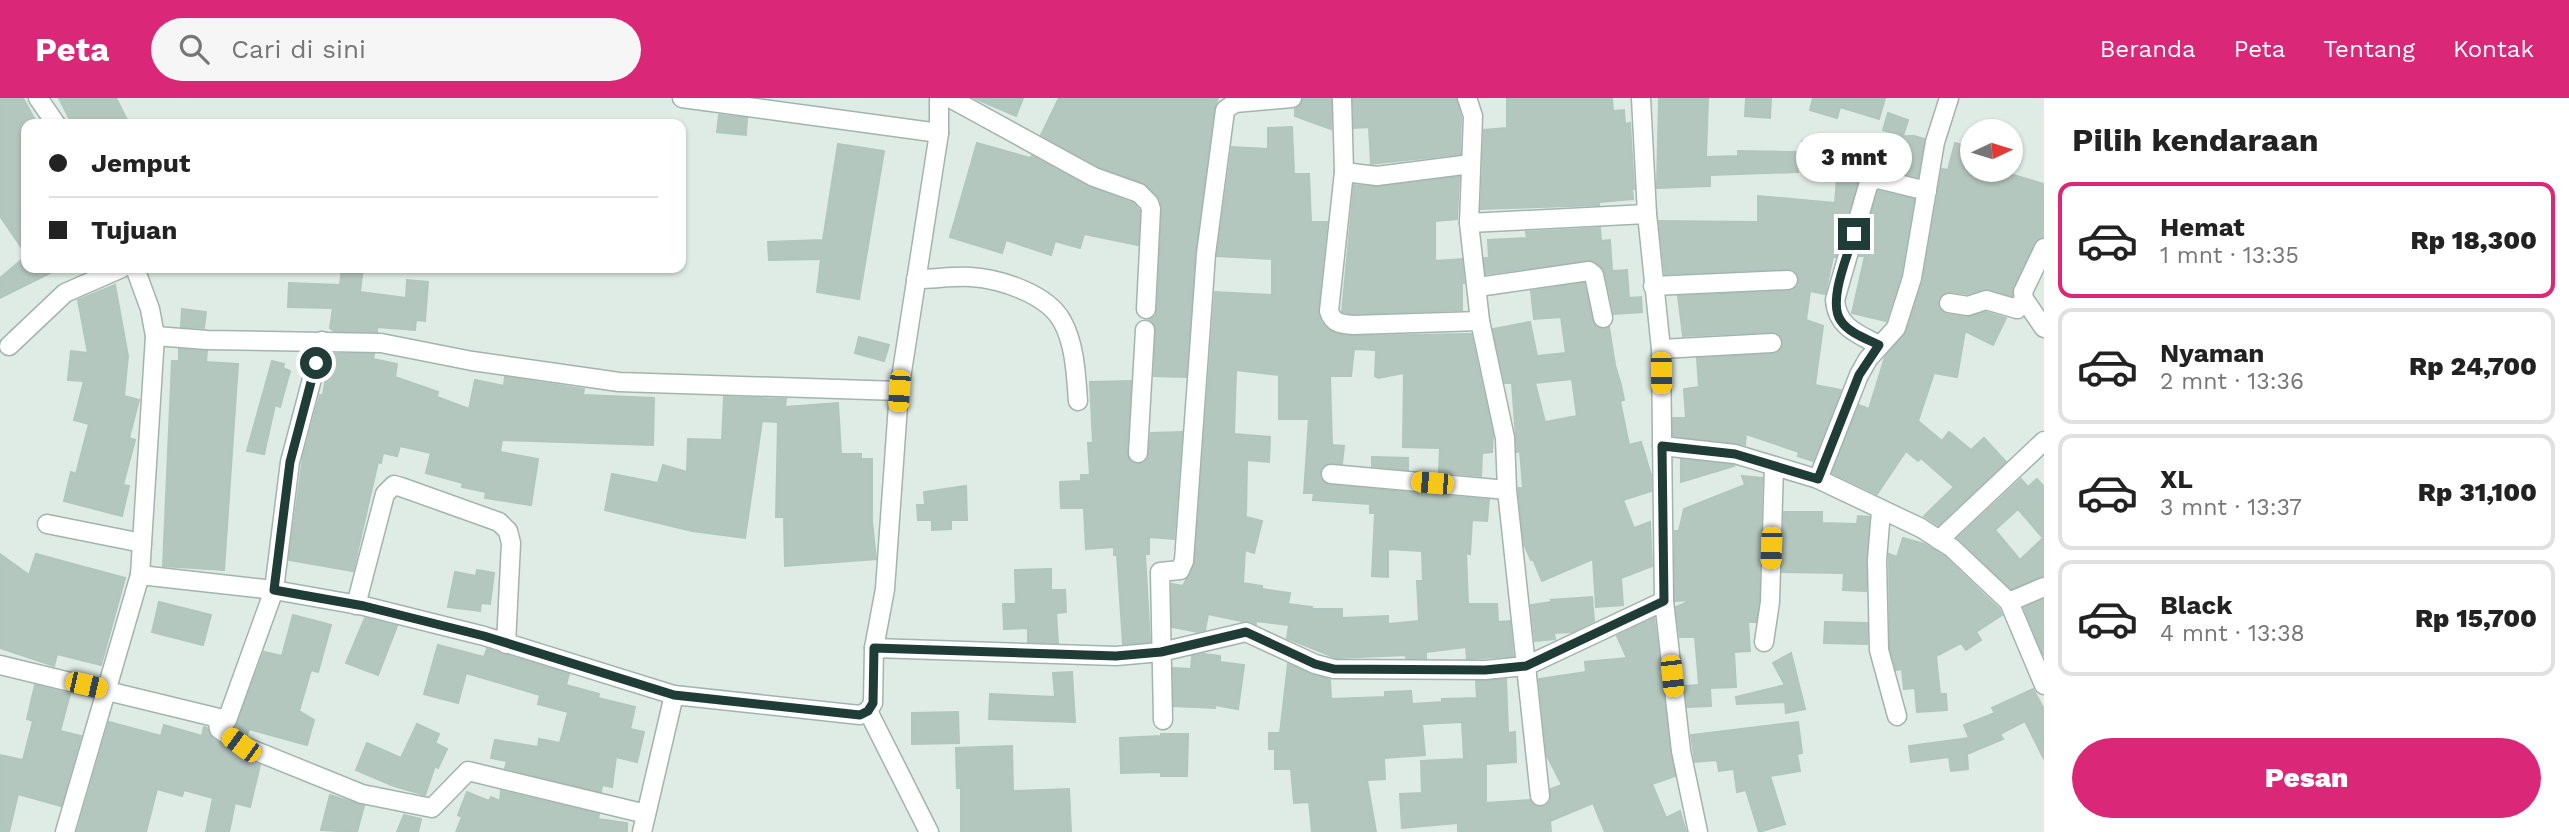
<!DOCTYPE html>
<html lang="id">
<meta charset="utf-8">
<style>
:root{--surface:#fff;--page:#f6f6f6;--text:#222;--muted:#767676;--line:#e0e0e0;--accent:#db2777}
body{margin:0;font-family:"Work Sans",sans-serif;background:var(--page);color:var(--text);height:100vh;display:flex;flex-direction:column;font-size:26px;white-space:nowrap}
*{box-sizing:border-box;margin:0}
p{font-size:23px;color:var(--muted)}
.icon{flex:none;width:38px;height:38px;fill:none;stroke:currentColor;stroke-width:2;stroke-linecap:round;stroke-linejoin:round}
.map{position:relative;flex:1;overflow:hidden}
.drawer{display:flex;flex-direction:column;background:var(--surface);width:525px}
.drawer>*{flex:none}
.hud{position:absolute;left:21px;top:21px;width:665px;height:154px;border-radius:14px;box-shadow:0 2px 5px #0004;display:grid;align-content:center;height:154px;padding:0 28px;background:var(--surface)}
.needle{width:46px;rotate:86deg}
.controls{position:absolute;left:1960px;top:21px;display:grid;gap:14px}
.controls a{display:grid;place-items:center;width:63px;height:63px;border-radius:50%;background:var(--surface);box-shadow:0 2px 5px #0004;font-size:35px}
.end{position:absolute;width:32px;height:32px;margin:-16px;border:9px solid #1f3d36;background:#fff;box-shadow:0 0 0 4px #fff}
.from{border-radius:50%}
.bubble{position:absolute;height:49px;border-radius:24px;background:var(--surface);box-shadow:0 2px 5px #0004;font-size:23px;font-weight:800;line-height:49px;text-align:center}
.car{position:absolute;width:21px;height:42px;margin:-21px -10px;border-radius:9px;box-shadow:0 0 5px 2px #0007;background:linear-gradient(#f5c518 24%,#345 0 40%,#f5c518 0 76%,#345 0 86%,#f5c518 0)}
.hud b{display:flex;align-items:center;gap:24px;height:66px;font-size:26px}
.hud b+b{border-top:2px solid var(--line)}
.hud i{width:18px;height:18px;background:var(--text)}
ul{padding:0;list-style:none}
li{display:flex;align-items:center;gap:21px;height:116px;margin:0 14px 10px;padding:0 14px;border:4px solid var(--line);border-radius:14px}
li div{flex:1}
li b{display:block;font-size:26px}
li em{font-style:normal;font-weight:800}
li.on{border-color:var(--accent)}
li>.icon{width:63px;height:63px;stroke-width:1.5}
h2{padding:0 28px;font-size:32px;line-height:84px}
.button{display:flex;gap:14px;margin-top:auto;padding:14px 28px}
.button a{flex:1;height:80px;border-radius:42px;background:var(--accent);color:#fff;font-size:28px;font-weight:800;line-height:80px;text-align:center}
header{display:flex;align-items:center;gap:42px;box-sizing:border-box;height:98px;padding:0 35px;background:var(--accent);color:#fff}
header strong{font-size:33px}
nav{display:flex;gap:38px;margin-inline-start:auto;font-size:24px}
.search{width:490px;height:63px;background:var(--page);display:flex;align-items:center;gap:18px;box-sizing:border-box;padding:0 24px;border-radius:38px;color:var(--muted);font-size:26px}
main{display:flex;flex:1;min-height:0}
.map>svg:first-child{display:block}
.building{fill:#b4c7bf;stroke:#b1c6be;stroke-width:2;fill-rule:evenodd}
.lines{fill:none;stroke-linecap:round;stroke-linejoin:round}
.minor-casing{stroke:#a2b4ae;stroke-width:21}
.minor{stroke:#fff;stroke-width:18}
.route{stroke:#1f3d36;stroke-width:9}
</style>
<header>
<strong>Peta</strong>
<div class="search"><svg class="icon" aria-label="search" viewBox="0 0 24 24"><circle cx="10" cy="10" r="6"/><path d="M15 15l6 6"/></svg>Cari di sini</div>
<nav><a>Beranda</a><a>Peta</a><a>Tentang</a><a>Kontak</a></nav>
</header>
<main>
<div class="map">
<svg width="2044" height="734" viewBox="0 0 2044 734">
<rect width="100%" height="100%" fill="#dfece6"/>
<g class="building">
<polygon points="0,0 23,0 37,26 26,26 26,156 0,118"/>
<polygon points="59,0 116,0 129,26 72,26"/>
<polygon points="974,0 1023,0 1016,18"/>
<polygon points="1059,0 1218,0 1214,11 1195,155 1186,279 1154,278 1156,232 1149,222 1155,218 1157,212 1162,112 1160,101 1143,85 1099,69 1041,37"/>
<polygon points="1331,0 1331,31 1295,18 1295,11 1303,1"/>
<polygon points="1353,0 1456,0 1461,19 1460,56 1371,66 1369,29 1354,30"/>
<polygon points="1507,0 1612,0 1613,13 1624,12 1625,26 1630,25 1634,91 1632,91 1633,101 1599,104 1599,107 1481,111 1484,32 1507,30"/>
<polygon points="1659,0 1708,0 1706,59 1738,58 1738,53 1797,54 1798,74 1710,77 1710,88 1657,90"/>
<polygon points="1746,0 1771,0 1770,20 1745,18"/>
<polygon points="1813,0 1885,0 1879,21 1840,9 1837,20 1810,12"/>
<polygon points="1888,15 1908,22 1903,38 1883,32"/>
<polygon points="719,17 747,20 746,37 717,34"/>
<path d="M1292,29L1294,76H1309L1311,124H1327L1318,212L1321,224L1333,234L1352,238L1471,236L1493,337L1492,354L1482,355L1481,378L1439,374L1440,350L1403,349L1404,275L1378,280L1375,278L1376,252L1354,251L1351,278H1330L1332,347L1344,348L1342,366H1326L1320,374V380L1330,387L1489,402L1487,423L1472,422L1470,456L1466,455L1468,506H1497L1498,524L1510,523L1513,558L1467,561L1466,549L1426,554V560H1406V557L1336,560L1287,540L1289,527L1256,523V526L1208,516L1205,532L1198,534L1172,529V486L1183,488L1195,464L1215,194L1272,197V161L1217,158L1232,49L1268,51V30ZM1236,272L1279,277V321H1309L1304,395H1314L1313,402L1370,406V415H1375L1372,478L1388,479V451L1422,453L1423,483H1417L1419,523L1388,526V518L1342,520V511H1311L1312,509L1288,506L1290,495L1262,491V488L1243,485L1245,452L1254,455L1262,423L1246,419L1247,362L1269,364L1270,339L1234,336Z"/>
<polygon points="1914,38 1924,41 1918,79 1880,70 1860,77 1836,159 1833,159 1825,196 1810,193 1806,222 1823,228 1815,287 1841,292 1813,363 1798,358 1799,354 1746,336 1745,347 1673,338 1673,320 1686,320 1684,291 1699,289 1697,260 1773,256 1779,254 1783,245 1781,238 1771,234 1683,238 1678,198 1788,193 1798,188 1799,181 1794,172 1788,171 1665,176 1659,123 1758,124 1758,98 1835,105 1838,67 1870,69 1880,39"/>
<polygon points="1830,41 1831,60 1803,61 1802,43"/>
<polygon points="977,45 1030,60 1032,58 1089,89 1133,105 1140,113 1138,147 1084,136 1080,150 1055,143 1051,157 1006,142 1002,155 950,139"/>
<polygon points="1955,45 1972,50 1972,72 1996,72 2044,86 2044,139 2034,145 2013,189 2012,198 1983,191 1967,196 1946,194 1938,203 1939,210 1947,216 1967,219 1986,214 2006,220 1993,247 1965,233 1957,279 1934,275 1918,323 1942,343 1949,334 1971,352 1984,340 2006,364 1938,427 1924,418 1954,389 1921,360 1918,363 1906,353 1877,396 1832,375 1859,307 1869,311 1885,259 1907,233 1923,182 1942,71 1948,72"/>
<polygon points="838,46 884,53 859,201 817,194 821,161 769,162 768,144 823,142"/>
<polygon points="1459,79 1457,121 1435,123 1435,163 1462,161 1464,185 1462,185 1462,212 1353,216 1342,214 1354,87 1378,89"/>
<polygon points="1878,93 1914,101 1901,177 1886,223 1852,215 1865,158 1859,158"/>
<polygon points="1600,130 1601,143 1610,142 1612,173 1627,172 1629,200 1641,199 1642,214 1614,216 1605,174 1591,162 1486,176 1484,160 1489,160 1488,142 1527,140 1526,134"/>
<polygon points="26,158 26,170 60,170 0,200 0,180"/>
<polygon points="342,170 363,170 360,194 406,200 407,182 428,184 425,223 416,222 415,232 377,229 377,234 334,233 330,230 333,210 288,209 289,185 340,187"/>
<path d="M1584,185L1594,227L1600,231L1609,229L1615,267L1621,287L1624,302L1620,303L1629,347L1641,344L1651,377V393L1623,402L1634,430L1650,424L1652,468L1621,480L1623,507L1596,509L1593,461L1542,483L1533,461L1531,462L1524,446L1519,398V390H1523L1520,353L1517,354L1512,285H1505L1493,231L1530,224L1537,258L1566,255L1561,219L1534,221L1531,193ZM1572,281L1577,318L1545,324L1535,285Z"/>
<polygon points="115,187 128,258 124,298 139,302 129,340 135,342 123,387 129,388 122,418 64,403 71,374 76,376 89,326 74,322 84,283 68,282 71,253 88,255 78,202"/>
<polygon points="182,211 206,214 204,230 181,229"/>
<polygon points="859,239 889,247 884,263 855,255"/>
<polygon points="179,251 207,253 206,264 238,266 224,472 163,468 172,263 179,263"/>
<polygon points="330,256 374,256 373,261 397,266 395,279 438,294 437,299 469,311 475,282 504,288 505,279 584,291 583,297 654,300 653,347 502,342 500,354 538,361 531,407 485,400 486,394 462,389 463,385 426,375 431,355 400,348 397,358 383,355 381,365 378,364 353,473 289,462 303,359 320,297 323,297"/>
<polygon points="272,263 284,266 283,270 290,273 280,309 275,307 264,356 247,353"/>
<polygon points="1131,283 1127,354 1131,364 1138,366 1147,362 1151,335 1182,334 1174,441 1149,439 1149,456 1145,456 1150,544 1123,546 1117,457 1114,457 1114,449 1086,451 1084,410 1061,410 1060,384 1081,383 1081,377 1090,377 1088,345 1093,345 1090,284"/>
<polygon points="724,299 786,301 785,309 838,305 841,356 861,356 861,361 872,361 872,423 876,461 785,468 784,419 776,419 778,324 762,323 745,440 692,433 605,412 612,376 658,385 663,367 687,374 688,341 722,342"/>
<polygon points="1372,359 1408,360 1408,372 1372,368"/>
<polygon points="1681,361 1733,367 1734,368 1681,384"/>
<polygon points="1742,378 1762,380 1759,503 1756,524 1748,524 1750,553 1734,554 1736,589 1710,590 1711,608 1687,609 1685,588 1699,587 1695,539 1680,539 1676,509 1692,502 1675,503 1675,433 1679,433 1684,411 1745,387"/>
<path d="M2021,381L2028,389L2037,381L2044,389V478L2011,491L1958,440ZM2018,411L2043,440L2020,462L1995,432Z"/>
<polygon points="966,388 967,422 951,422 951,431 932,432 932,422 918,422 917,407 925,407 924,394"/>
<polygon points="1784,414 1822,414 1822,425 1857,426 1858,418 1869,419 1866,493 1843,492 1844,475 1782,474"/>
<polygon points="1903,440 1924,446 1945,459 1999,511 2002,517 1976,534 1981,542 1966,552 1961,545 1936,558 1940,596 1946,596 1947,612 1917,614 1915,590 1904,591 1902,571 1896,572 1890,550 1889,456 1897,459"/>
<polygon points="0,456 29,477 36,456 125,480 101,567 57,556 54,568 0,550"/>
<polygon points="1051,471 1051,492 1065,492 1066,514 1056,515 1058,545 1028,544 1028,530 1004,531 1003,506 1016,506 1015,472"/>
<polygon points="477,472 494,475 490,506 481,505 480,513 448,509 455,474 476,478"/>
<polygon points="1592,499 1594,523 1572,534 1554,535 1555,541 1535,543 1531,507 1552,504 1551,502"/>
<polygon points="2044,501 2044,558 2024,510"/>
<polygon points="159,504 211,517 203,547 152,534"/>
<polygon points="293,517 331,527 318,574 311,572 299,613 314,622 307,647 249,631 247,637 236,629 264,554 282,558"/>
<polygon points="365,520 397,528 378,577 346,565"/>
<polygon points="1654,520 1675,678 1652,686 1666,720 1680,713 1686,734 1605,734 1593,705 1550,723 1551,734 1458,734 1458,725 1402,730 1400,696 1422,695 1421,663 1464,661 1462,624 1422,626 1425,657 1384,660 1385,681 1367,682 1376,734 1312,734 1309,704 1294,705 1291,671 1275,671 1275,651 1269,651 1269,635 1280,635 1288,566 1330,582 1331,601 1385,599 1385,594 1411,593 1412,606 1442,604 1442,601 1477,600 1476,583 1506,581 1508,635 1515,634 1516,664 1486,666 1486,705 1530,702 1536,709 1546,708 1551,702 1551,691 1562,687 1547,658 1539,581 1586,574 1585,564 1627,560 1617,538"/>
<polygon points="1825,524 1867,525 1867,546 1824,545"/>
<polygon points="438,547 484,559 487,551 569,576 566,587 599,596 598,600 635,609 630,631 644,634 637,664 616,659 612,689 602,687 601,694 505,670 507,663 491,660 495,642 538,649 539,641 560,645 568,614 538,606 540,597 466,575 458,605 424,596"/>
<polygon points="1791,555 1805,611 1786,615 1785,604 1737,606 1736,599 1785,587 1773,565"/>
<polygon points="1203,556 1220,558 1220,564 1244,567 1238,611 1215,607 1215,610 1174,608 1173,570 1191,571 1192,558"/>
<polygon points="1072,574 1075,624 989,621 990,596 1055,599 1053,575"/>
<polygon points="35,587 70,596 60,633 81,638 61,708 18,696 9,734 0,734 0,657 23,662 33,623 27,621"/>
<polygon points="2033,591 2044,611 2044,661 2025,623 2000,636 2003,641 1967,656 1968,671 1951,673 1949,659 1911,664 1909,648 1969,640 1964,627 1995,615 1992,610"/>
<polygon points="958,614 959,645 912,646 912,615"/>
<polygon points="109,624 161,638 164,627 202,638 204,629 207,630 212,640 242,662 260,667 250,709 235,705 229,734 206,734 213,700 184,692 182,698 157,691 146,734 77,734"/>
<polygon points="1798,624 1802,655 1797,656 1800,673 1770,678 1785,726 1759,734 1746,692 1737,694 1734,671 1719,673 1717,662 1695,664 1691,637"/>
<polygon points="417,626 439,636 435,645 447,651 438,670 435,668 425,697 394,688 356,672 367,645 401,660"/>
<polygon points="1161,636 1188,636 1187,678 1161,678 1161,674 1121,675 1120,640 1161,638"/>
<polygon points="1012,648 1013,693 1069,691 1071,734 961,734 961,690 957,690 956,650"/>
<polygon points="501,693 599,716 598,721 627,725 627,734 456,734 462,719 458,717 467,694 489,703 491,699 500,703"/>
<polygon points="330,697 364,708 357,734 321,732"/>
<polygon points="404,717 421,721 418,734 397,734"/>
</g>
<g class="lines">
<defs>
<g id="minor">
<polyline points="38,0 56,26"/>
<polyline points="682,0 939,35"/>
<polyline points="950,0 1094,79 1139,95 1149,105 1151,111 1146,211"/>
<path d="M1342,0L1344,74L1329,213C1333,226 1342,226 1353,227L1480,223"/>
<polyline points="1467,0 1473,18 1469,125 1480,223 1505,340 1507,392 1540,698"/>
<polyline points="1641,0 1647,116 1661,251 1664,503 1681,653 1698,734"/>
<polyline points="1344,74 1377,78 1471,66"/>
<polyline points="1469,125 1647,116"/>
<polyline points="2044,150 2023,194 2024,201 2044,230"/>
<polyline points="135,170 150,211 155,238 140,477 274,492 364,508 484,538 674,597 860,617 868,613 873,605 874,550 885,491 899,293 939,35 939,0"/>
<path d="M916,181C934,181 953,178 971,179C1001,181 1047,196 1062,223C1075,246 1076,277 1078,303"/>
<polyline points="1653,188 1788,182"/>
<polyline points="1478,189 1589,173 1594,177 1603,220"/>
<polyline points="1949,205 1968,208 1986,202 2017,211 2024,201"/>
<polyline points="155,238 207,242 381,245 472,263 619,284 899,293"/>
<path d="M1879,247C1858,236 1837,229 1835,202L1869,84L1878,81L1927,93"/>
<polyline points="9,248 65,195 122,170"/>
<polyline points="1661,251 1772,245"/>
<polyline points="1662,348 1735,356 1818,381 1921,430 1952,450 2009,504 2044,587"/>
<polyline points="1138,355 1145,232"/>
<polyline points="1331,376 1507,392"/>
<polyline points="1818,381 1859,277 1868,261 1896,230 1912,180 1935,44 1949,0"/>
<polyline points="1881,413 1877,462 1879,552 1897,618"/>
<polyline points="47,426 142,445"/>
<polyline points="1939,442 2044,343"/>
<polyline points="2009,504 2044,489"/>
<polyline points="356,507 385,396 394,387 401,389 499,424 508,433 511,445 506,546"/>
<polyline points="1764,544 1770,504 1774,368"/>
<polyline points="874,550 1116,558 1161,554 1246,534 1315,566 1334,571 1485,572 1526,568 1664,503"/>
<polyline points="0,567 227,622 274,492 290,364 322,243"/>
<polyline points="868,613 929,734"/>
<polyline points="217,620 219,631 241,647 362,696 432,710 468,673 646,716"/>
<polyline points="1163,622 1160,474 1180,472 1184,463 1206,156 1224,20 1225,12 1235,5 1292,0"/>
<polyline points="65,734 140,477"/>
<polyline points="642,734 674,597"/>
</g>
</defs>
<use href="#minor" class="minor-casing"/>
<use href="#minor" class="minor"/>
</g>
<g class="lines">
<path class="route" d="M316,265L290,364L274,492L364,508L484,538L674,597L860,617L868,613L873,605L874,550L1116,558L1161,554L1246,534L1315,566L1334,571L1485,572L1526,568L1664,503L1662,348L1735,356L1818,381L1859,277L1879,247C1867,241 1849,235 1841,223C1827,204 1848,157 1854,136"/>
</g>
</svg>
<div class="controls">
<a><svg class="needle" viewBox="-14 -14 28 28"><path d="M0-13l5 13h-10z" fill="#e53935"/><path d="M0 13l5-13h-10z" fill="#767676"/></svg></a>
</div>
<i class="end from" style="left:316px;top:265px"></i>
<i class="end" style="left:1854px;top:136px"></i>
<div class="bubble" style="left:1796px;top:35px;width:116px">3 mnt</div>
<i class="car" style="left:1661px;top:275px;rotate:179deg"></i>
<i class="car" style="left:899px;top:293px;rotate:184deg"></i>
<i class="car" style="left:1432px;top:385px;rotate:275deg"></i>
<i class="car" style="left:1771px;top:450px;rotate:182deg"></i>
<i class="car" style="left:1672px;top:578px;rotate:174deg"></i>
<i class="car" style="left:86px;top:587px;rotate:103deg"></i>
<i class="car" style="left:241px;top:647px;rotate:306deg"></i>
<div class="hud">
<b><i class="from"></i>Jemput</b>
<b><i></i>Tujuan</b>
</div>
</div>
<section class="drawer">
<h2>Pilih kendaraan</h2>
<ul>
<li class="on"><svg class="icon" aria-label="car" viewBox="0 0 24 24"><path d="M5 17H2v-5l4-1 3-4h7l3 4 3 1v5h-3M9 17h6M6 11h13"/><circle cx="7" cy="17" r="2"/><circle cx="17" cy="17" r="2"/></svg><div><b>Hemat</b><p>1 mnt · 13:35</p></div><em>Rp 18,300</em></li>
<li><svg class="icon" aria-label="car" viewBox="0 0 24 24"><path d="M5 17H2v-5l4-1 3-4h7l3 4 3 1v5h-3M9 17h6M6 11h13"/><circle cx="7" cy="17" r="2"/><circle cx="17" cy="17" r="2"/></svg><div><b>Nyaman</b><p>2 mnt · 13:36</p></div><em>Rp 24,700</em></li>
<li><svg class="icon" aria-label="car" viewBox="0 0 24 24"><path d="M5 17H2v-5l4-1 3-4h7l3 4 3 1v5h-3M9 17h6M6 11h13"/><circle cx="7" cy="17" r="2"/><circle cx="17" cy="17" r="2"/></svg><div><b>XL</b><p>3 mnt · 13:37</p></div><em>Rp 31,100</em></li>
<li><svg class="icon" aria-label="car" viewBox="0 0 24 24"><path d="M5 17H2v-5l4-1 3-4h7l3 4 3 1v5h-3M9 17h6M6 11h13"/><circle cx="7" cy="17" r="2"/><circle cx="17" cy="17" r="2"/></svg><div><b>Black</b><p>4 mnt · 13:38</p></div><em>Rp 15,700</em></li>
</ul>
<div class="button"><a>Pesan</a></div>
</section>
</main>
